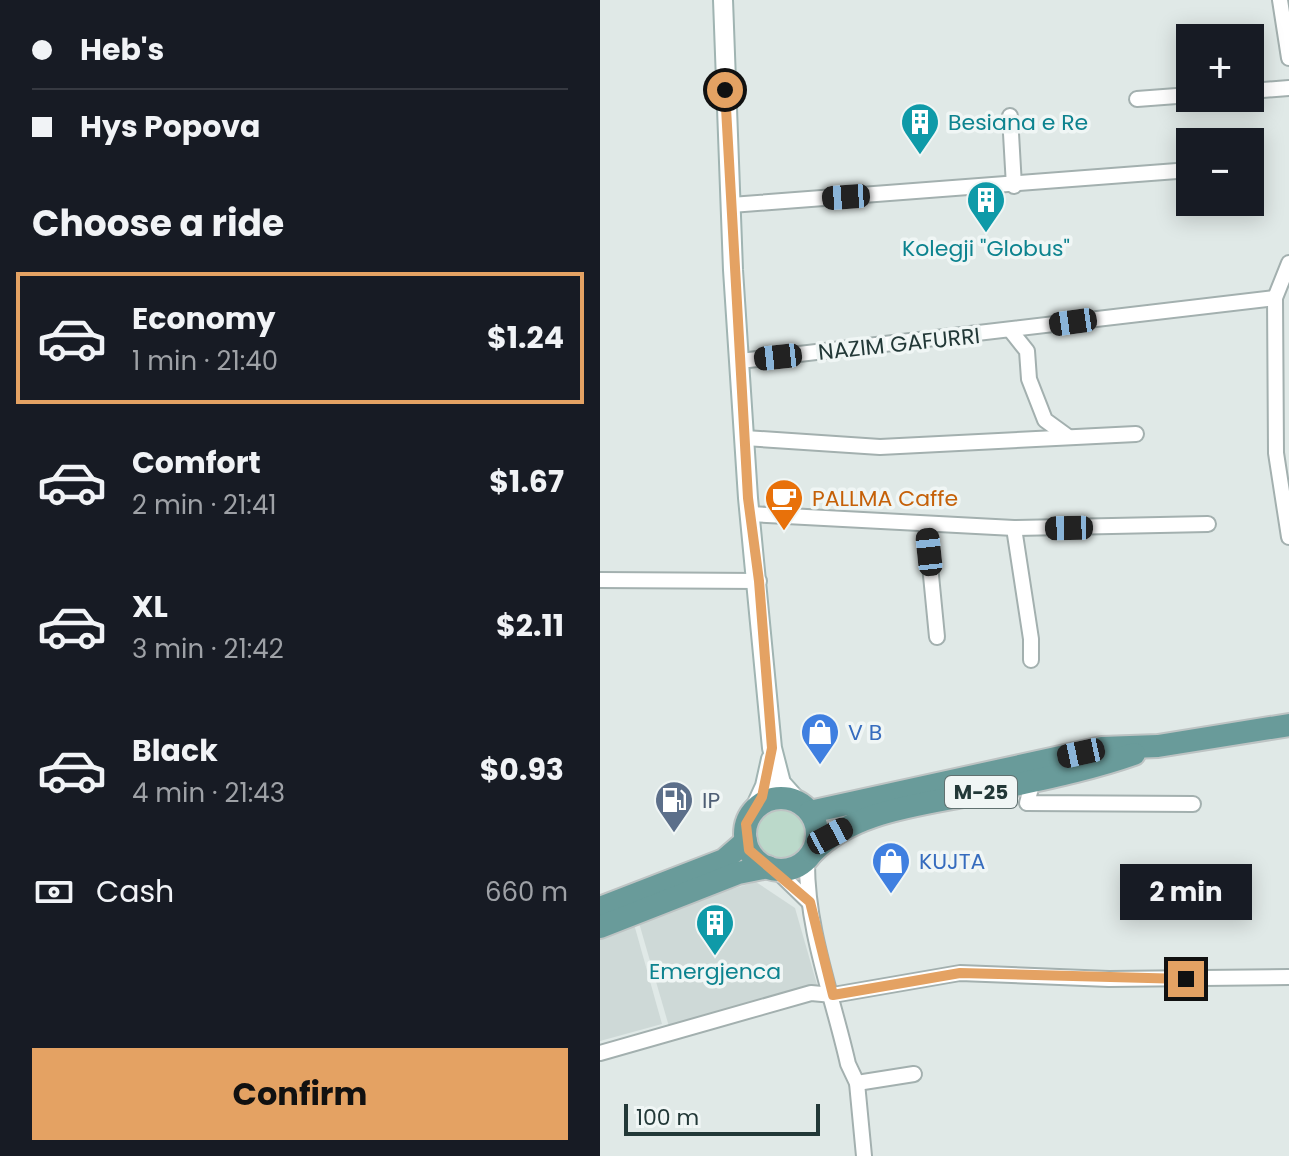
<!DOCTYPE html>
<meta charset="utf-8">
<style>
:root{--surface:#171b24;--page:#20242c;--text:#f1f3f6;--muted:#9ea1a6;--line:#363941;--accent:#e4a263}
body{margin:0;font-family:Poppins,sans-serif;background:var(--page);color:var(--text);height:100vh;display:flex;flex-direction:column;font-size:30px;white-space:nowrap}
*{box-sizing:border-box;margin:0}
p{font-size:26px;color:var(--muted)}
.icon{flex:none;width:44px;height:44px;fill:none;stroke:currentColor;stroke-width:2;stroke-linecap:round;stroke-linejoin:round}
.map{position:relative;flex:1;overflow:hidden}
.panel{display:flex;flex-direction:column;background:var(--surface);width:600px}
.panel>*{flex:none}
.guide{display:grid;align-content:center;height:176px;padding:0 32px;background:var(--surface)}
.controls{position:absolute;left:576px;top:24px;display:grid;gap:16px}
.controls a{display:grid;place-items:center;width:88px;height:88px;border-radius:0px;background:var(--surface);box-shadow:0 4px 20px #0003;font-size:40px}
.scale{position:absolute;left:24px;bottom:20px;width:196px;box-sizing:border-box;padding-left:8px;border:4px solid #223837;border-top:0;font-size:22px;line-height:28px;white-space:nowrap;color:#223837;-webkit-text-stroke:6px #f0f6f5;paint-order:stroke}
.end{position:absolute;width:36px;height:36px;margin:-18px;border:10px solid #e4a263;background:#111;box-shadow:0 0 0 4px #111}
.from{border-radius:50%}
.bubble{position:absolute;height:56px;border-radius:0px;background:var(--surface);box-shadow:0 4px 20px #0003;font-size:26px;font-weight:700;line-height:56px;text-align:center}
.car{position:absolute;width:24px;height:48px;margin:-24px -12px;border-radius:10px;box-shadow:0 0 6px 2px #0007;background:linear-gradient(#222 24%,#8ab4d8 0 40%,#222 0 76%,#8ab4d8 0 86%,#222 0)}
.guide b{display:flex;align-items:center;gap:28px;height:76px;font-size:30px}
.guide b+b{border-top:2px solid var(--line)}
.guide i{width:20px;height:20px;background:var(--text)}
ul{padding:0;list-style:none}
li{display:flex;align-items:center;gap:24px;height:132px;margin:0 16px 12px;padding:0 16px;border:4px solid transparent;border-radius:0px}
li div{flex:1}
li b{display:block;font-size:30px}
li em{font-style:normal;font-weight:700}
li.active{border-color:var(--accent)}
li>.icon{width:72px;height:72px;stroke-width:1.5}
h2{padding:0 32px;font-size:36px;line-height:96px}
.pay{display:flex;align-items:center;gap:20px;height:88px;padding:0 32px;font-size:30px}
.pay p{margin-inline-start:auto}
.action{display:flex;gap:16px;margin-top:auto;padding:16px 32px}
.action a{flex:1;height:92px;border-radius:0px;background:var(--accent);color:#111;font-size:32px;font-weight:700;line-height:92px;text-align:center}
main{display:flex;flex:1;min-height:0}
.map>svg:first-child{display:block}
.built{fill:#ced9d7}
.green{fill:#bbd9ca}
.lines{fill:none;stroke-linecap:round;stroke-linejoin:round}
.street-casing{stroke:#a3b0af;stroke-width:18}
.secondary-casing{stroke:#a0b4b2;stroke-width:22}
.primary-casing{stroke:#bdc3c3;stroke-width:26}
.street{stroke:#fff;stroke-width:14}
.secondary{stroke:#fff;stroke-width:18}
.primary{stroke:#699b9a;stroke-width:22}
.route{stroke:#e4a263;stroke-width:10}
.labels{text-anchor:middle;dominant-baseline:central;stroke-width:7;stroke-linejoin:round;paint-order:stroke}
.shield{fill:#f0f6f5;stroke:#607170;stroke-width:2}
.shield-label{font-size:20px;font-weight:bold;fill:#223837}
.culture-label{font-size:22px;fill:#0d838f;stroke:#f0f6f5}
.street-label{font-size:22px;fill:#223837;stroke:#f0f6f5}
.food-label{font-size:22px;fill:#c56008;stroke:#f0f6f5;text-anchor:start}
.shop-label{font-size:22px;fill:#366cbe;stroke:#f0f6f5;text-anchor:start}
.service-label{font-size:22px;fill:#4e5e75;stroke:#f0f6f5;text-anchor:start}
</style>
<main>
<section class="panel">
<div class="guide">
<b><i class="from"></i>Heb's</b>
<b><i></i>Hys Popova</b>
</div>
<h2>Choose a ride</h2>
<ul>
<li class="active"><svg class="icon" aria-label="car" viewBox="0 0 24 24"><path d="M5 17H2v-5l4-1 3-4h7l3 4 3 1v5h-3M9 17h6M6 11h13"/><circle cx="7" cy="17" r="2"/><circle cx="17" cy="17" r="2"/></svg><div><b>Economy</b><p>1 min · 21:40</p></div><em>$1.24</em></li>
<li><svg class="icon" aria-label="car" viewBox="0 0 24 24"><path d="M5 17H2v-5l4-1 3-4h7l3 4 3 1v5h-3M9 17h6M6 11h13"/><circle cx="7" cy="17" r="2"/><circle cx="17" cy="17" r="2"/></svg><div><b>Comfort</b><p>2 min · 21:41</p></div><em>$1.67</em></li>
<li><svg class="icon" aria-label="car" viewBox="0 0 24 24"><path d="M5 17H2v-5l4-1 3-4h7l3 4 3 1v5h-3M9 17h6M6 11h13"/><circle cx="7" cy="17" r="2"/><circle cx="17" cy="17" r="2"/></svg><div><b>XL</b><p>3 min · 21:42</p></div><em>$2.11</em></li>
<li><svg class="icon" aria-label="car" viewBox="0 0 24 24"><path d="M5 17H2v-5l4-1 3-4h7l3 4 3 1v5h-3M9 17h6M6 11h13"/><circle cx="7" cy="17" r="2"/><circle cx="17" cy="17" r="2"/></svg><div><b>Black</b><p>4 min · 21:43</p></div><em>$0.93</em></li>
</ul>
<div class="pay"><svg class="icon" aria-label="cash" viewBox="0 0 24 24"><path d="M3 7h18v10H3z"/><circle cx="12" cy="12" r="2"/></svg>Cash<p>660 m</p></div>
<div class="action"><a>Confirm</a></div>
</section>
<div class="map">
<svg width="689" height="1156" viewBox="0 0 689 1156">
<rect width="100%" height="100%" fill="#e0e9e7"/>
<g class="built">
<polygon points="156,882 195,908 218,988 70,1030 37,916"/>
<polygon points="34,924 62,1024 0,1041 0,935"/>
</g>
<circle class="green" cx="180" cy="833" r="26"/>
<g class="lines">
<defs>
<g id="street">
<polyline points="680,0 689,58"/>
<polyline points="650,91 689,88"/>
<polyline points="537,99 590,95"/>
<polyline points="410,116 414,186"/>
<polyline points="131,205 577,171"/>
<polyline points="689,263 675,298 676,453 689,537"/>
<polyline points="411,331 427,351 429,379 445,420 467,436"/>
<polyline points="140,361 675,298"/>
<polyline points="145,438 280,447 536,434"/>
<polyline points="150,514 414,528 608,524"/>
<polyline points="326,524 337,637"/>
<polyline points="414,528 431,639 431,660"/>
<polyline points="0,580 159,581"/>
<polyline points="433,781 427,803 593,804"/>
<path d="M207,860C206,929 233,997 248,1064L257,1083L264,1156"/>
<polyline points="176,870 209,902"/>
<polyline points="0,1053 211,993 233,995 360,973 509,979 689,977"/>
<polyline points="257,1083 314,1074"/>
</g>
<g id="secondary">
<polyline points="123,0 133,270 148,498 172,748 181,783 197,801"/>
<polyline points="155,808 165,786 171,759"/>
</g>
<g id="primary">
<circle cx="181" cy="834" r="36"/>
<polyline points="210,812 502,748 558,746 689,725"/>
<path d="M212,853C253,810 322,805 378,793C431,781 483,772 534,754"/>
<polyline points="0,908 124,860 146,841"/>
<polyline points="0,927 138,873 168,867"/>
</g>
</defs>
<use href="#street" class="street-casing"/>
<use href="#secondary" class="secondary-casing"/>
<use href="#primary" class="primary-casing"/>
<use href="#street" class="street"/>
<use href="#secondary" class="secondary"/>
<use href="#primary" class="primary"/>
</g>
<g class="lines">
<polyline class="route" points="125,90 148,498 159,581 172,748 162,797 146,824 149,850 210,902 233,995 360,973 586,979"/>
</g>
<defs>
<symbol id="building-pin" viewBox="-11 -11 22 30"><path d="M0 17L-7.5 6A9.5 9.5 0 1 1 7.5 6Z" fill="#0f9aa8" stroke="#f0f6f5"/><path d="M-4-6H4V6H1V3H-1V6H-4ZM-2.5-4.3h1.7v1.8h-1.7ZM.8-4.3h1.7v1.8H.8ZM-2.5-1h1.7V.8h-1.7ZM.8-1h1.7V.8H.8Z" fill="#fff"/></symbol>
<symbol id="cafe-pin" viewBox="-11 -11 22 30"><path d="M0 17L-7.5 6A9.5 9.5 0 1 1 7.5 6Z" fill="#e8710a" stroke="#f0f6f5"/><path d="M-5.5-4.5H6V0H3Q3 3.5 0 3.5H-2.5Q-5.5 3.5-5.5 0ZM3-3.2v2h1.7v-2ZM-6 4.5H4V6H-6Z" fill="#fff"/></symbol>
<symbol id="shop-pin" viewBox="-11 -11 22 30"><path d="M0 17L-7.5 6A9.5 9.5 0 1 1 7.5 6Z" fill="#3f7fe0" stroke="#f0f6f5"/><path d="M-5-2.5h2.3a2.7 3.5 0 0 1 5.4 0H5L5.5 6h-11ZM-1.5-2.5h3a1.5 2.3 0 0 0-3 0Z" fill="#fff"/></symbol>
<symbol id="fuel-pin" viewBox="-11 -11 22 30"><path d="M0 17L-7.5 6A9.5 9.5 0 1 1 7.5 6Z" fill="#5c6f8a" stroke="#f0f6f5"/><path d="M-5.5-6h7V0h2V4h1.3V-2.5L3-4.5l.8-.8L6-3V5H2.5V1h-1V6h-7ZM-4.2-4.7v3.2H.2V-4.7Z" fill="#fff"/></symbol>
</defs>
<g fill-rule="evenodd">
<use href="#building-pin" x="298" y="100" width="44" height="60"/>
<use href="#building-pin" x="364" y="178" width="44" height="60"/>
<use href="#cafe-pin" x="162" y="476" width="44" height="60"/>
<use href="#shop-pin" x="198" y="710" width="44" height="60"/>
<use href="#fuel-pin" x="52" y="778" width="44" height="60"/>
<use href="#shop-pin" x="269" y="839" width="44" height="60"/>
<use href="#building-pin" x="93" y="901" width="44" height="60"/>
</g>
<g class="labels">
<rect class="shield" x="345" y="776" width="72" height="32" rx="6"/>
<g class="shield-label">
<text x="381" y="792">M-25</text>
</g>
<g class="culture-label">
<text x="348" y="122" text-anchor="start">Besiana e Re</text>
<text x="386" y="248">Kolegji "Globus"</text>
<text x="115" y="971">Emergjenca</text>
</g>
<g class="street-label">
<text transform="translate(299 344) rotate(-6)">NAZIM GAFURRI</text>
</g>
<g class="food-label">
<text x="212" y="498">PALLMA Caffe</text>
</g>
<g class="shop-label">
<text x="248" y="732">V B</text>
<text x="319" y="861">KUJTA</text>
</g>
<g class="service-label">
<text x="102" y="800">IP</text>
</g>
</g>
</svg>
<div class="controls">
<a>+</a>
<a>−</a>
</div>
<div class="scale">100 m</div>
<i class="end from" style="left:125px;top:90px"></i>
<i class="end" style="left:586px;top:979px"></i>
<div class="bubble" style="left:520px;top:864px;width:132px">2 min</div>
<i class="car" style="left:246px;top:197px;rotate:266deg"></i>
<i class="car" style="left:473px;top:322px;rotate:262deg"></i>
<i class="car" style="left:178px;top:357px;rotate:264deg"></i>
<i class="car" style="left:469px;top:528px;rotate:269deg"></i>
<i class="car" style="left:329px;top:552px;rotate:354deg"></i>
<i class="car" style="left:481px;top:753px;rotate:258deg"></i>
<i class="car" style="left:230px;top:836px;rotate:62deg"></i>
</div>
</main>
